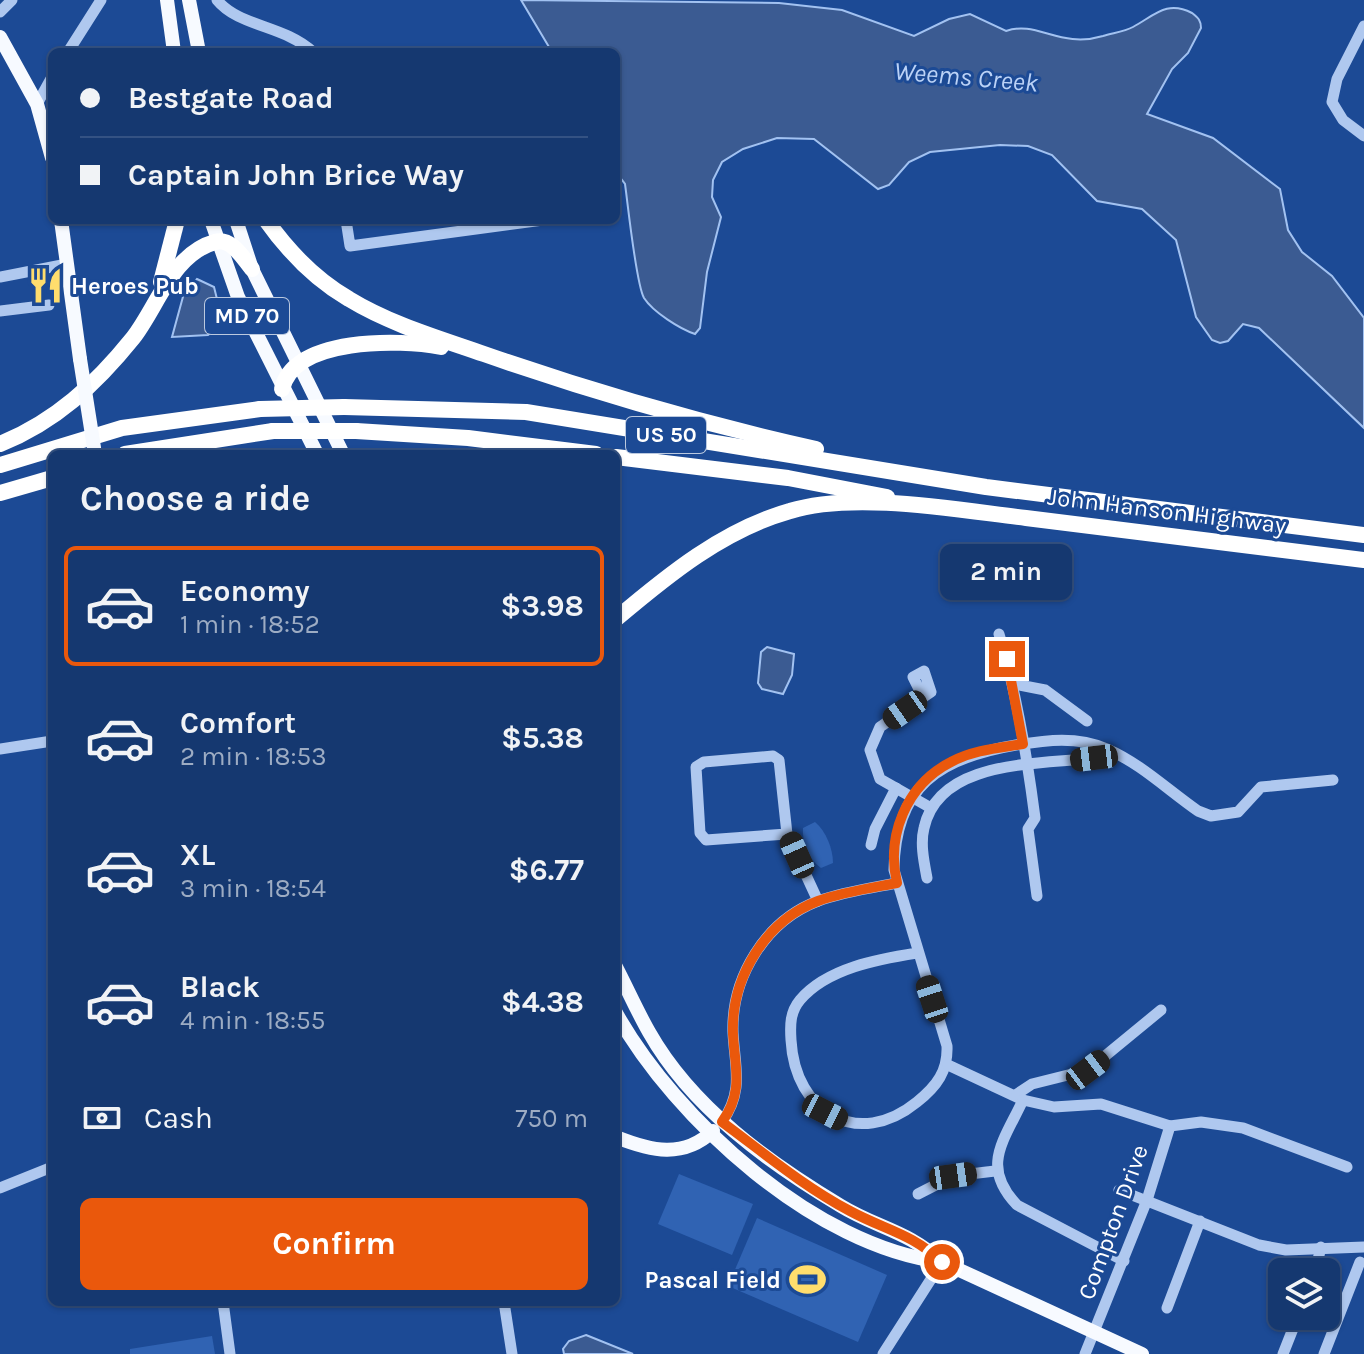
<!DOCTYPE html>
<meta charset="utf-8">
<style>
:root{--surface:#153870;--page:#1e3f75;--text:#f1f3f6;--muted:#9dacc3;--line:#345283;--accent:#ea580c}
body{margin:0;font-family:Karla,sans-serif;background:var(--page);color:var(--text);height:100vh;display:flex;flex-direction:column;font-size:30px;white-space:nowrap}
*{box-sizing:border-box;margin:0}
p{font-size:26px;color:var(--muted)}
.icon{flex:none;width:44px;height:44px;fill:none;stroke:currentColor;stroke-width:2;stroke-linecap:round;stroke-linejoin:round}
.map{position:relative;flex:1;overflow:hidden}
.side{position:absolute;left:48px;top:450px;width:572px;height:856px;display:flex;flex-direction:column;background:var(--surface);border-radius:12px;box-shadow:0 2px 6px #0004,0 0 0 2px var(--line)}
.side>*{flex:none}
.hud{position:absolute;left:48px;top:48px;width:572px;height:176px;border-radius:12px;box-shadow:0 2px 6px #0004,0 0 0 2px var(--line);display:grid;align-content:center;height:176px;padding:0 32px;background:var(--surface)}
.fabs{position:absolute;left:1268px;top:1258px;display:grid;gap:16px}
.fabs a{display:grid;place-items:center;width:72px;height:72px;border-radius:12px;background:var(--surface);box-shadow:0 2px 6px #0004,0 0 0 2px var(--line);font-size:40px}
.end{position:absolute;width:36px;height:36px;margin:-18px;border:10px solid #ea580c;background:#fff;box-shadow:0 0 0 4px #fff}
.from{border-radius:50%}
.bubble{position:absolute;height:56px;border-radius:12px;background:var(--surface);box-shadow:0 2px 6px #0004,0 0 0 2px var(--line);font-size:26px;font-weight:700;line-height:56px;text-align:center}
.car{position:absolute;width:24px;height:48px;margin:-24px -12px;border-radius:10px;box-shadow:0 0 6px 2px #0007;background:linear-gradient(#222 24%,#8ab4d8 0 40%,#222 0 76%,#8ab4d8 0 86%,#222 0)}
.hud b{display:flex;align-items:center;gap:28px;height:76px;font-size:30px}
.hud b+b{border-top:2px solid var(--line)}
.hud i{width:20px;height:20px;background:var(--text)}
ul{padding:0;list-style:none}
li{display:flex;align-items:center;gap:24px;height:120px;margin:0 16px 12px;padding:0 16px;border:4px solid transparent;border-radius:12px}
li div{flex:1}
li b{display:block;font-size:30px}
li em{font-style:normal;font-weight:700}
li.selected{border-color:var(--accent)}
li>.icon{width:72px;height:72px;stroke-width:1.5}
h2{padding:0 32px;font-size:36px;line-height:96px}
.pay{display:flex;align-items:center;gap:20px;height:88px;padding:0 32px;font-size:30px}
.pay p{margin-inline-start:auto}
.cta{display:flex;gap:16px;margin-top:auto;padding:16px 32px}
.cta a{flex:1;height:92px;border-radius:12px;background:var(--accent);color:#fff;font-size:32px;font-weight:700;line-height:92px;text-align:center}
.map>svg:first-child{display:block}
.green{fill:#3063b3}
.water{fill:#3b5b92;stroke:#a2c2f1;stroke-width:2}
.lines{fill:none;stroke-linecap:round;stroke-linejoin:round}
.minor{stroke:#afc8ef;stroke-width:11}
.major{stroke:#f7faff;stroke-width:14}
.highway{stroke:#fff;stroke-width:16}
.major-bridge{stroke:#f7faff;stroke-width:14}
.highway-bridge{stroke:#fff;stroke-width:16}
.route{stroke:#ea580c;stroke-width:10}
.labels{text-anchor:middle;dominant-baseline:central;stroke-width:6;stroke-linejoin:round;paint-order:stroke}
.shield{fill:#1c4a95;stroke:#bbc9df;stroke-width:2}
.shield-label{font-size:22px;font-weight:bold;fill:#fff}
.poi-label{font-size:24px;font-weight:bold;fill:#fff;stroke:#1c4a95;text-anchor:start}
.street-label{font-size:24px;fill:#fff;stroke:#1c4a95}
.water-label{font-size:26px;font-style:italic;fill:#bbd2f6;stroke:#1c4a95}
</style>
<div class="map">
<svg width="1364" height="1354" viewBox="0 0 1364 1354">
<rect width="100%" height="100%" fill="#1c4a95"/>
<g class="green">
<path d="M815,822C826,831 833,849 833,863L821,868C809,860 802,843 803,828Z"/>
<polygon points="679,1174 753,1204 732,1255 658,1224"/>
<polygon points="757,1218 887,1275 858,1342 728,1286"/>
<polygon points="212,1336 215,1354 130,1354 130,1349"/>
</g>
<g class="water">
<path d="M521,0L779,3L842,10L914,36L949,19L970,14L1006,31C1037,20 1060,49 1103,36C1112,33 1124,32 1133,27C1155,15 1167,0 1192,13C1198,18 1201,20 1201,28L1188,53L1172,69L1147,114L1213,138L1280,189L1288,230L1302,252L1332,276L1364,318V428L1259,328L1243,324L1228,341L1220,343L1212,340L1196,317L1176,240L1142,209L1097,201L1052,155L1028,146L1000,145L930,152L909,162L889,185L878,189L814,139L777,138L743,149L722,162L713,180L712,197L721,217L707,272L700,328L695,334C680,329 653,312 644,298C636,284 628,205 625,184L616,172V52H552Z"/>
<polygon points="197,279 214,287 223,323 208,335 172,337 184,293"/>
<polygon points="767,647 794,654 792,675 783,694 762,689 758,683 761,652"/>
<polygon points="586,1335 633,1354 564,1354 563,1349 569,1341"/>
</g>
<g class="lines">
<g class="minor">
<path d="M217,0C239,27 284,25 313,52"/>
<polyline points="0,12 12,0"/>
<polyline points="1364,26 1337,79 1332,102 1343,120 1364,136"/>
<polyline points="68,52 101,0"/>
<polyline points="37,104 52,77"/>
<polyline points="346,220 350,246 543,220"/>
<polyline points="0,277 67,264"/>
<polyline points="0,311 49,305"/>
<path d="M999,634C1017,694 1027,756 1035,818L1028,829L1037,896"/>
<polyline points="1014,684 1045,690 1087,721"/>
<polyline points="923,697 913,677 924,671 931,692 880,727 870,750 880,779 931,808"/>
<polyline points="0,749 52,741"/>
<polyline points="787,834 706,840 700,833 696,767 704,762 773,756 779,760 787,834 818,901"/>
<polyline points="871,845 875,829 896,788"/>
<path d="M927,878C924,862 920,844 924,828C939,759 1038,765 1094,758"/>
<path d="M917,953C879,959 827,968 800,1000C790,1012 790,1025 791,1040C795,1113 858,1150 917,1102C937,1086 948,1071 947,1046L894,870C895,786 939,758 1016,745C1047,740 1077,736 1107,749C1140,763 1169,791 1198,811L1211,816L1238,812L1261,787L1333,780"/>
<polyline points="948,1065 1023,1100 1054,1107 1101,1104 1170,1126 1201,1122 1243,1128 1347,1167"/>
<polyline points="1017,1094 1032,1084 1088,1070 1161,1010"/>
<path d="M1023,1100C1004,1141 980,1166 1017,1205L1124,1261"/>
<path d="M722,1122C744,1091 735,1068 733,1033C731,978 765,921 818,901C843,892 871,888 897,883"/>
<polyline points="0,1188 52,1167"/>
<polyline points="1119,1190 1259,1245 1286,1250 1364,1247"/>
<polyline points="918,1194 953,1176 995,1171"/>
<polyline points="1315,1272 1321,1247"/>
<polyline points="223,1302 230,1354"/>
<polyline points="504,1302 512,1354"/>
<polyline points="1167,1308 1200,1221"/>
<polyline points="883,1354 942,1262"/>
<polyline points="1085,1354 1147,1200 1170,1126"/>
<polyline points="1283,1354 1298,1316"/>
<polyline points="1324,1354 1360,1262"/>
</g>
<g class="major">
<polyline points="167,0 174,52"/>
<polyline points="189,0 199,52"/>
<polyline points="0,37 37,104 52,158"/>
<polyline points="61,220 80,359"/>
<polyline points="211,220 238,297 317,454"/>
<polyline points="236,220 252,269 343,454"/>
<path d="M616,967C627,988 637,1011 649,1032C692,1108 768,1162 841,1206C877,1228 909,1231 941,1262"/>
<path d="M616,1013C676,1120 816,1247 942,1262L1142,1354"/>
<path d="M616,1137C651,1151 683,1159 713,1131"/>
</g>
<g class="highway">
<path d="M266,220C288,251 316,280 349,299C390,324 438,338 484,354C593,392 704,424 816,449"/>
<polyline points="161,282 177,220"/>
<path d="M282,389C294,337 400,339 441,347"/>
<polyline points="344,407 526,412 986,487 1364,535"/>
<polyline points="356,431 468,438 596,454"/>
<path d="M0,444C55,422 96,384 133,338C158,306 172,254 215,242C231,237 243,258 252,269"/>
<polyline points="125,454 273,431"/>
<polyline points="616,457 788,478 887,497"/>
<polyline points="0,465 122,428 260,409"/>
<polyline points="0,493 52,478"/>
<path d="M616,619C668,575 723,530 790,511C854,491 958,510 1026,518C1138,532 1251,546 1364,560"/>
</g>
<polyline class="major-bridge" points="80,359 95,454"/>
<g class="highway-bridge">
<polyline points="260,409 344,407"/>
<polyline points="273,431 356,431"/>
</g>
</g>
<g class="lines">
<path class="route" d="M942,1262C911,1233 885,1230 850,1211C803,1186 764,1153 722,1122C744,1091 735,1069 733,1034C731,978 765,921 818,901C843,892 871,888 897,883C886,836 906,785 951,762C973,750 999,748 1023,744L1007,659"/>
</g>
<defs>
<symbol id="restaurant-bare" viewBox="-9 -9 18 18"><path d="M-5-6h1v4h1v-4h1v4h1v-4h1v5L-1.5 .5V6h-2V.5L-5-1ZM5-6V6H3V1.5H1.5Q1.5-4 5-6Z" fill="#ffdd6d" stroke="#1c4a95" stroke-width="2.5" paint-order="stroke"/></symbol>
<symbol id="stadium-bare" viewBox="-9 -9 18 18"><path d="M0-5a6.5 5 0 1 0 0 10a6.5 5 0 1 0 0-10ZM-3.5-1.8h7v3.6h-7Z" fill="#ffdd6d" stroke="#1c4a95" stroke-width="2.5" paint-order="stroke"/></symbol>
</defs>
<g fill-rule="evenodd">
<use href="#restaurant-bare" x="20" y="260" width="51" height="51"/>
<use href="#stadium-bare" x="782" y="1254" width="51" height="51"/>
</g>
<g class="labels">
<g class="shield">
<rect x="205" y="298" width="84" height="36" rx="6"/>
<rect x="626" y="417" width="80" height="36" rx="6"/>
</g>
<g class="shield-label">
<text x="247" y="316">MD 70</text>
<text x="666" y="435">US 50</text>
</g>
<g class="poi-label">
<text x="71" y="286">Heroes Pub</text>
<text x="781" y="1280" text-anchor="end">Pascal Field</text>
</g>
<g class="street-label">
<text transform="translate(1167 511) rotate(7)">John Hanson Highway</text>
<text transform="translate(1113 1222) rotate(-70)">Compton Drive</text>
</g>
<g class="water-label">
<text transform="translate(966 77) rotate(5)">Weems Creek</text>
</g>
</g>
</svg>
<div class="fabs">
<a><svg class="icon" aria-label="layers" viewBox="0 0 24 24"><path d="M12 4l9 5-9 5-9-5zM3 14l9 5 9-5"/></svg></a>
</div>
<i class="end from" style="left:942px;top:1262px"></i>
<i class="end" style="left:1007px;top:659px"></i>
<div class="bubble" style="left:940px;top:544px;width:132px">2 min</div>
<i class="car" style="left:905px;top:710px;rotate:235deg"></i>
<i class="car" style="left:1094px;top:758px;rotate:263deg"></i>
<i class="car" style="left:797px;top:855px;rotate:336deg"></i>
<i class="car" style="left:932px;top:999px;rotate:342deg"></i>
<i class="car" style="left:1088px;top:1070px;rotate:53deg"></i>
<i class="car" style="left:825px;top:1112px;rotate:117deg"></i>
<i class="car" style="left:953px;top:1176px;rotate:82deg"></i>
<div class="hud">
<b><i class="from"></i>Bestgate Road</b>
<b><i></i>Captain John Brice Way</b>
</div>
<section class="side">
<h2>Choose a ride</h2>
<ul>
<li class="selected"><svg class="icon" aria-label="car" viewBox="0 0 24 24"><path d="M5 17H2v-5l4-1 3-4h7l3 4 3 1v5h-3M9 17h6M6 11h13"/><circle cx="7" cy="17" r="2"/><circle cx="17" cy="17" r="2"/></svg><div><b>Economy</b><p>1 min · 18:52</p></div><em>$3.98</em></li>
<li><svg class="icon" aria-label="car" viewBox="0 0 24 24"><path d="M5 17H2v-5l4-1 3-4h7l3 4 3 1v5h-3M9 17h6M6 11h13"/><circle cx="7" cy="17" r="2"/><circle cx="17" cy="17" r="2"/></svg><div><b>Comfort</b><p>2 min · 18:53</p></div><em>$5.38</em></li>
<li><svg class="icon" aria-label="car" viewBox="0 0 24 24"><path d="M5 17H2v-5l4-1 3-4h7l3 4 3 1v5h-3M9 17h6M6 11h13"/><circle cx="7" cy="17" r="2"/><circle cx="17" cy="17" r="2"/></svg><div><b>XL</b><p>3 min · 18:54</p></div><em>$6.77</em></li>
<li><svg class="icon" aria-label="car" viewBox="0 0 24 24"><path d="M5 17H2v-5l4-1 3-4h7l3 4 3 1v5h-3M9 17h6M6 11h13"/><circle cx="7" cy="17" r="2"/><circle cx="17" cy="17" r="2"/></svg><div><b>Black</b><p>4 min · 18:55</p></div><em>$4.38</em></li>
</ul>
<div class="pay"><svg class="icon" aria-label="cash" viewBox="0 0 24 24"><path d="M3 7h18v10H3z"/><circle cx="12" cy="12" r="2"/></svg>Cash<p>750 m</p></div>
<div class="cta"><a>Confirm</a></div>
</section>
</div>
